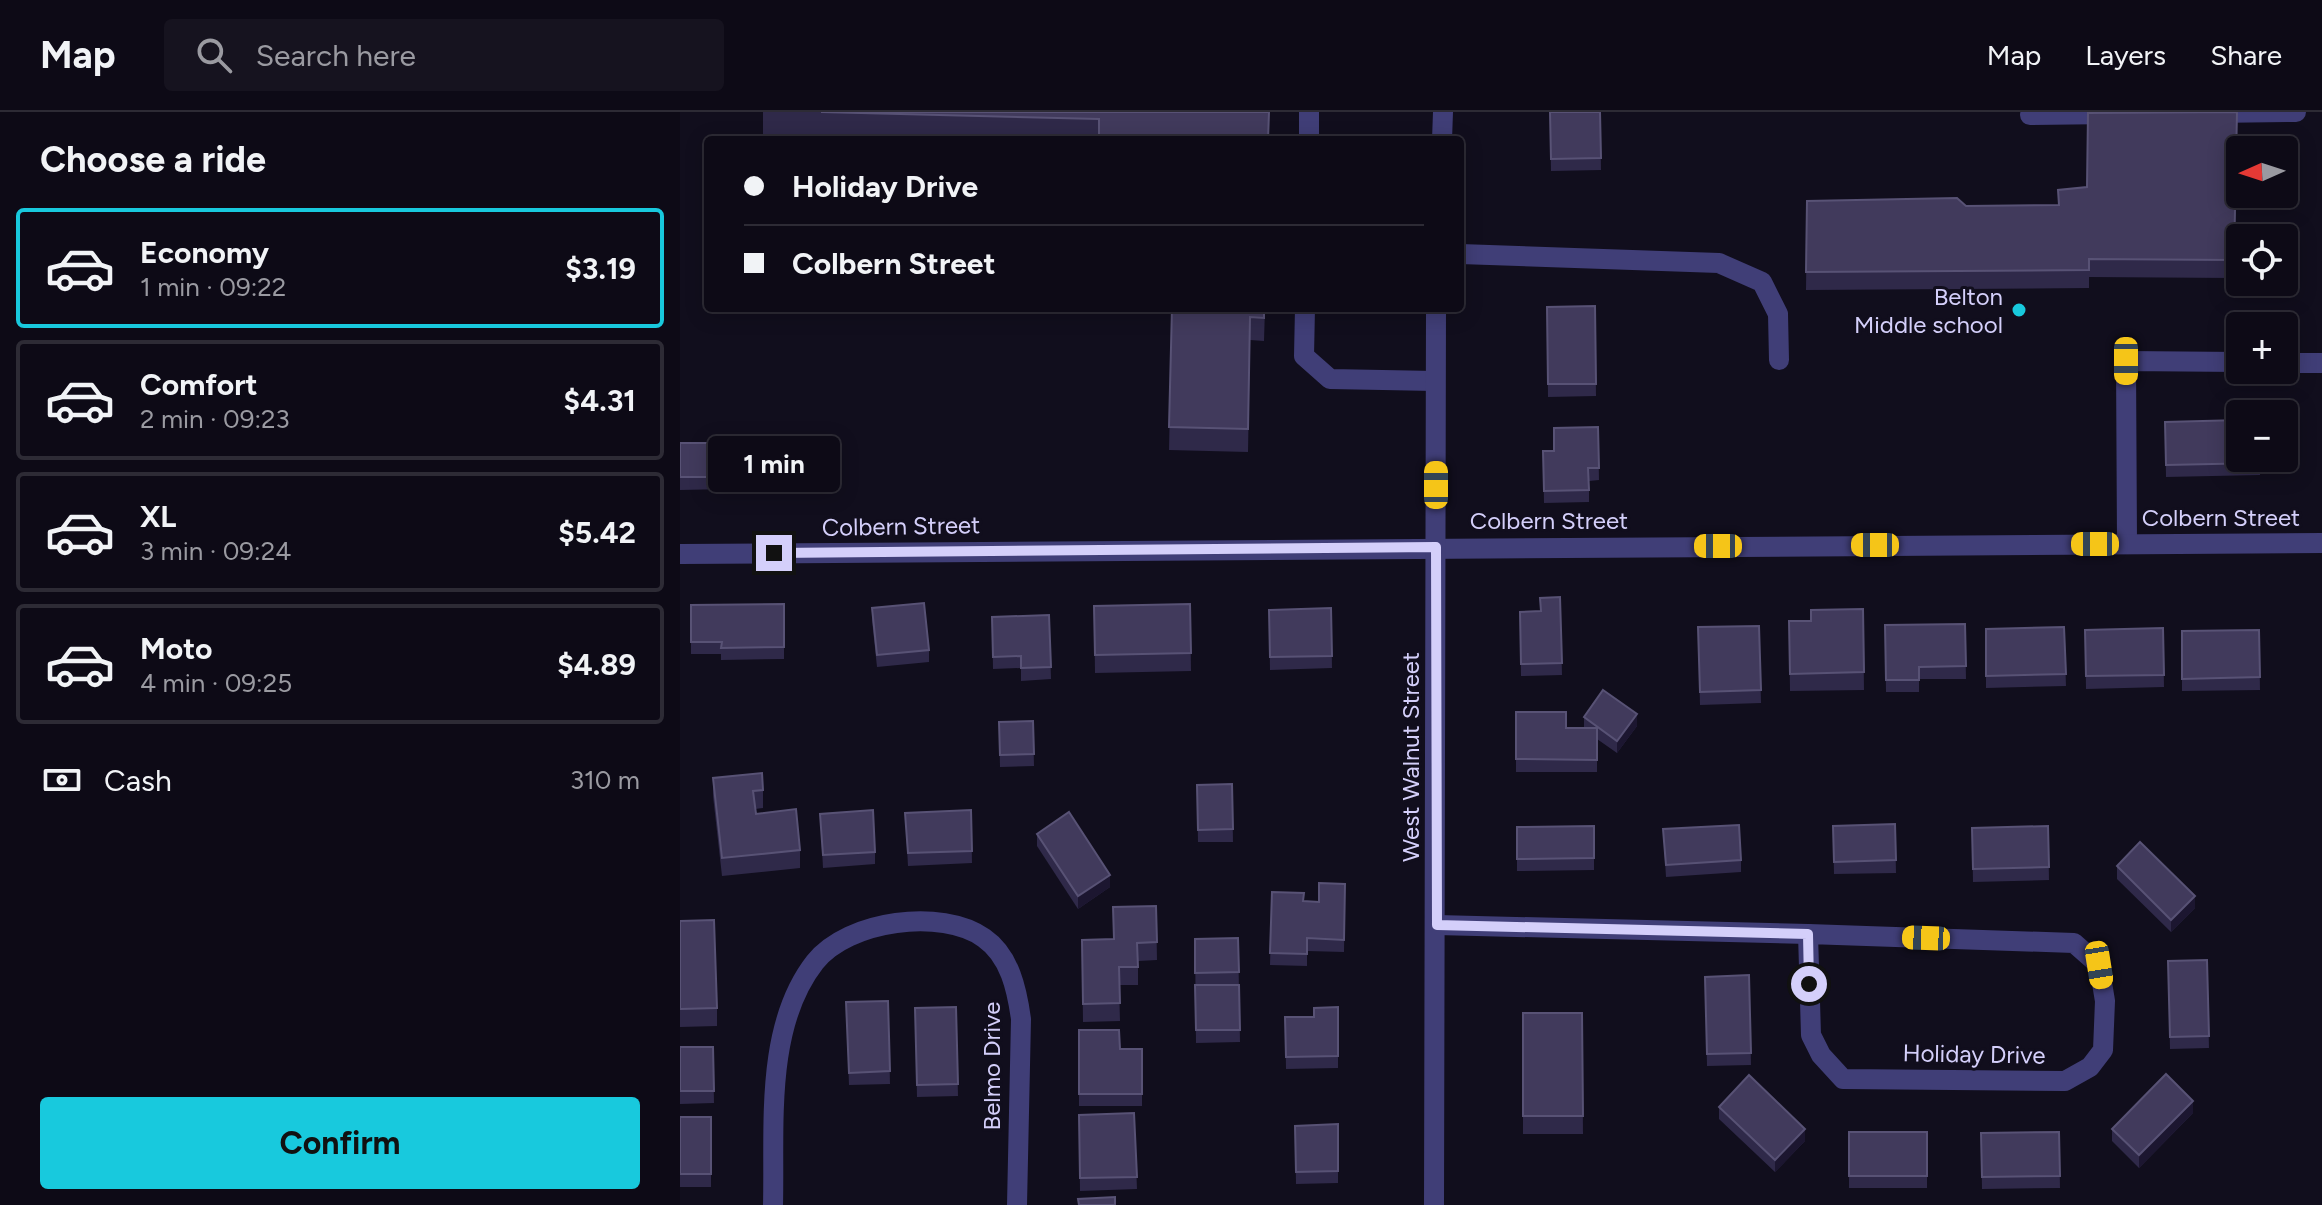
<!DOCTYPE html>
<meta charset="utf-8">
<style>
:root{--surface:#0d0a16;--page:#16131f;--text:#f1f3f6;--muted:#9a9aa1;--line:#2d2b35;--accent:#18c9dd}
body{margin:0;font-family:Figtree,sans-serif;background:var(--page);color:var(--text);height:100vh;display:flex;flex-direction:column;font-size:30px;white-space:nowrap}
*{box-sizing:border-box;margin:0}
p{font-size:26px;color:var(--muted)}
.icon{flex:none;width:44px;height:44px;fill:none;stroke:currentColor;stroke-width:2;stroke-linecap:round;stroke-linejoin:round}
.map{position:relative;flex:1;overflow:hidden}
.drawer{display:flex;flex-direction:column;background:var(--surface);width:680px}
.drawer>*{flex:none}
.top-card{position:absolute;left:24px;top:24px;width:760px;height:176px;border-radius:8px;box-shadow:0 4px 20px #0003,0 0 0 2px var(--line);display:grid;align-content:center;height:176px;padding:0 40px;background:var(--surface)}
.needle{width:52px;rotate:267deg}
.fabs{position:absolute;left:1546px;top:24px;display:grid;gap:16px}
.fabs a{display:grid;place-items:center;width:72px;height:72px;border-radius:8px;background:var(--surface);box-shadow:0 4px 20px #0003,0 0 0 2px var(--line);font-size:40px}
.end{position:absolute;width:36px;height:36px;margin:-18px;border:10px solid #d4cffa;background:#111;box-shadow:0 0 0 4px #111}
.from{border-radius:50%}
.bubble{position:absolute;height:56px;border-radius:8px;background:var(--surface);box-shadow:0 4px 20px #0003,0 0 0 2px var(--line);font-size:26px;font-weight:700;line-height:56px;text-align:center}
.car{position:absolute;width:24px;height:48px;margin:-24px -12px;border-radius:10px;box-shadow:0 0 6px 2px #0007;background:linear-gradient(#f5c518 24%,#345 0 40%,#f5c518 0 76%,#345 0 86%,#f5c518 0)}
.top-card b{display:flex;align-items:center;gap:28px;height:76px;font-size:30px}
.top-card b+b{border-top:2px solid var(--line)}
.top-card i{width:20px;height:20px;background:var(--text)}
ul{padding:0;list-style:none}
li{display:flex;align-items:center;gap:24px;height:120px;margin:0 16px 12px;padding:0 24px;border:4px solid var(--line);border-radius:8px}
li div{flex:1}
li b{display:block;font-size:30px}
li em{font-style:normal;font-weight:700}
li.selected{border-color:var(--accent)}
li>.icon{width:72px;height:72px;stroke-width:1.5}
h2{padding:0 40px;font-size:36px;line-height:96px}
.pay{display:flex;align-items:center;gap:20px;height:88px;padding:0 40px;font-size:30px}
.pay p{margin-inline-start:auto}
.cta{display:flex;gap:16px;margin-top:auto;padding:16px 40px}
.cta a{flex:1;height:92px;border-radius:8px;background:var(--accent);color:#111;font-size:32px;font-weight:700;line-height:92px;text-align:center}
header{display:flex;align-items:center;gap:48px;box-sizing:border-box;height:112px;padding:0 40px;background:var(--surface);border-bottom:2px solid var(--line)}
header strong{font-size:38px}
nav{display:flex;gap:44px;margin-inline-start:auto;font-size:28px}
.search{width:560px;height:72px;background:var(--page);display:flex;align-items:center;gap:20px;box-sizing:border-box;padding:0 28px;border-radius:8px;color:var(--muted);font-size:30px}
main{display:flex;flex:1;min-height:0}
.map>svg:first-child{display:block}
.lines{fill:none;stroke-linecap:round;stroke-linejoin:round}
.minor{stroke:#403e77;stroke-width:20}
.wall{fill:#2f2949}
.shaded-wall{fill:#1c1630}
.building{fill:#413a5c;stroke:#585275;stroke-width:2}
.route{stroke:#d4cffa;stroke-width:10}
.poi-dot{fill:#18c9dd;stroke:#110e1d;stroke-width:3}
.labels{text-anchor:middle;dominant-baseline:central;stroke-width:6;stroke-linejoin:round;paint-order:stroke}
.poi-label{font-size:24px;fill:#d4cffa;stroke:#110e1d;text-anchor:end}
.street-label{font-size:24px;fill:#d4cffa;stroke:#110e1d}
</style>
<header>
<strong>Map</strong>
<div class="search"><svg class="icon" aria-label="search" viewBox="0 0 24 24"><circle cx="10" cy="10" r="6"/><path d="M15 15l6 6"/></svg>Search here</div>
<nav><a>Map</a><a>Layers</a><a>Share</a></nav>
</header>
<main>
<section class="drawer">
<h2>Choose a ride</h2>
<ul>
<li class="selected"><svg class="icon" aria-label="car" viewBox="0 0 24 24"><path d="M5 17H2v-5l4-1 3-4h7l3 4 3 1v5h-3M9 17h6M6 11h13"/><circle cx="7" cy="17" r="2"/><circle cx="17" cy="17" r="2"/></svg><div><b>Economy</b><p>1 min · 09:22</p></div><em>$3.19</em></li>
<li><svg class="icon" aria-label="car" viewBox="0 0 24 24"><path d="M5 17H2v-5l4-1 3-4h7l3 4 3 1v5h-3M9 17h6M6 11h13"/><circle cx="7" cy="17" r="2"/><circle cx="17" cy="17" r="2"/></svg><div><b>Comfort</b><p>2 min · 09:23</p></div><em>$4.31</em></li>
<li><svg class="icon" aria-label="car" viewBox="0 0 24 24"><path d="M5 17H2v-5l4-1 3-4h7l3 4 3 1v5h-3M9 17h6M6 11h13"/><circle cx="7" cy="17" r="2"/><circle cx="17" cy="17" r="2"/></svg><div><b>XL</b><p>3 min · 09:24</p></div><em>$5.42</em></li>
<li><svg class="icon" aria-label="car" viewBox="0 0 24 24"><path d="M5 17H2v-5l4-1 3-4h7l3 4 3 1v5h-3M9 17h6M6 11h13"/><circle cx="7" cy="17" r="2"/><circle cx="17" cy="17" r="2"/></svg><div><b>Moto</b><p>4 min · 09:25</p></div><em>$4.89</em></li>
</ul>
<div class="pay"><svg class="icon" aria-label="cash" viewBox="0 0 24 24"><path d="M3 7h18v10H3z"/><circle cx="12" cy="12" r="2"/></svg>Cash<p>310 m</p></div>
<div class="cta"><a>Confirm</a></div>
</section>
<div class="map">
<svg width="1642" height="1093" viewBox="0 0 1642 1093">
<rect width="100%" height="100%" fill="#110e1d"/>
<g class="lines">
<g class="minor">
<polyline points="1532,1 1616,0"/>
<polyline points="1350,3 1432,2"/>
<polyline points="629,28 629,0"/>
<polyline points="762,28 763,0"/>
<polyline points="780,142 1039,151 1082,170 1098,202 1099,248"/>
<polyline points="625,196 624,244 650,267 755,269"/>
<polyline points="1604,251 1642,251"/>
<polyline points="1447,431 1446,249 1560,250"/>
<polyline points="0,442 1642,431"/>
<polyline points="757,813 1128,822"/>
<polygon points="1128,822 1394,831 1419,853 1425,889 1423,938 1410,955 1385,969 1163,967 1141,943 1131,923"/>
<path d="M93,1093C95,1016 84,915 135,850C168,808 262,796 304,826C330,844 337,878 341,907L337,1093"/>
<polyline points="754,1093 756,196"/>
</g>
</g>
<g class="wall">
<polygon points="83,0 589,0 589,28 353,28 83,22"/>
<polygon points="870,0 920,0 921,58 871,59"/>
<polygon points="1557,0 1554,166 1409,165 1409,176 1126,178 1127,89 1286,94 1378,93 1378,78 1407,75"/>
<polygon points="915,194 916,284 868,285 867,195"/>
<polygon points="433,196 585,196 584,229 570,228 568,340 489,338 492,198"/>
<polygon points="1485,310 1580,351 1580,363 1486,365"/>
<polygon points="918,315 919,368 909,369 909,390 864,391 863,339 874,339"/>
<polygon points="0,331 33,343 48,343 48,377 0,378"/>
<polygon points="880,485 882,563 841,564 840,500 860,499 860,486"/>
<polygon points="104,492 104,547 41,548 41,542 11,542 11,493"/>
<polygon points="510,492 511,559 415,561 414,494"/>
<polygon points="192,496 249,538 249,550 197,555 192,508"/>
<polygon points="651,496 652,556 590,558 589,498"/>
<polygon points="1183,497 1184,578 1110,579 1109,509 1131,509"/>
<polygon points="369,503 371,567 341,569 341,556 313,557 312,505"/>
<polygon points="1285,512 1286,567 1239,567 1239,580 1206,580 1205,513"/>
<polygon points="1079,514 1081,591 1020,593 1018,515"/>
<polygon points="1384,515 1386,574 1306,576 1306,517"/>
<polygon points="1483,516 1484,575 1406,577 1405,518"/>
<polygon points="1579,518 1580,578 1502,579 1502,519"/>
<polygon points="836,600 886,616 904,616 904,605 957,614 937,641 917,627 917,660 836,660"/>
<polygon points="353,609 354,654 320,655 319,610"/>
<polygon points="33,666 83,678 83,696 75,697 76,702 120,738 120,756 42,764 33,684"/>
<polygon points="552,672 553,730 518,730 517,673"/>
<polygon points="291,698 292,751 228,754 225,701"/>
<polygon points="140,702 195,740 195,752 143,756"/>
<polygon points="1215,712 1216,761 1154,762 1153,714"/>
<polygon points="914,714 914,758 837,759 837,715"/>
<polygon points="1368,714 1369,768 1293,770 1292,716"/>
<polygon points="983,717 1061,748 1061,760 986,765"/>
<polygon points="357,722 430,775 398,797 357,734"/>
<polygon points="1437,754 1515,796 1491,820 1437,767"/>
<polygon points="665,772 664,840 627,839 627,854 590,853 592,780 624,789 639,790"/>
<polygon points="476,794 477,848 458,849 458,873 439,873 440,909 403,910 402,828 433,827"/>
<polygon points="0,809 37,896 37,914 0,915"/>
<polygon points="558,826 560,930 516,931 515,827"/>
<polygon points="1527,848 1529,936 1490,937 1488,849"/>
<polygon points="1069,863 1071,953 1027,954 1025,865"/>
<polygon points="208,889 210,972 169,973 166,890"/>
<polygon points="276,895 278,984 237,985 235,896"/>
<polygon points="658,895 658,956 606,957 605,905 634,905"/>
<polygon points="843,901 902,901 903,1022 843,1022"/>
<polygon points="399,918 440,937 462,937 462,994 399,994"/>
<polygon points="0,935 33,935 34,991 0,992"/>
<polygon points="1039,995 1125,1029 1095,1060 1039,1007"/>
<polygon points="454,1001 457,1077 400,1079 399,1003"/>
<polygon points="1513,1001 1459,1056 1432,1029 1432,1017"/>
<rect x="0" y="1005" width="31" height="70"/>
<polygon points="658,1012 658,1071 616,1072 615,1014"/>
<rect x="1169" y="1020" width="78" height="56"/>
<polygon points="1379,1020 1380,1076 1302,1077 1301,1021"/>
</g>
<g class="shaded-wall">
<polygon points="957,602 957,614 937,641 937,629"/>
<polygon points="430,763 430,775 398,797 398,784"/>
<polygon points="1515,784 1515,796 1491,820 1491,808"/>
<polygon points="1513,989 1513,1001 1459,1056 1459,1043"/>
<polygon points="1125,1017 1125,1029 1095,1060 1095,1048"/>
</g>
<g class="building">
<polygon points="141,0 589,0 588,28 419,28 419,7"/>
<polygon points="870,0 920,0 921,46 871,47"/>
<polygon points="1557,0 1554,148 1409,147 1409,158 1126,160 1127,89 1277,86 1286,94 1379,93 1378,78 1407,75 1408,1"/>
<polygon points="915,194 916,272 868,272 867,195"/>
<polygon points="492,196 584,196 584,206 570,205 568,317 489,315"/>
<polygon points="1560,308 1560,346 1580,346 1580,351 1486,353 1485,310"/>
<polygon points="918,315 919,356 908,356 909,378 864,379 863,339 874,339 874,316"/>
<polygon points="0,331 33,331 33,343 48,343 48,365 0,365"/>
<polygon points="880,485 882,551 841,552 840,500 861,499 860,486"/>
<polygon points="244,491 249,538 197,543 192,496"/>
<polygon points="104,492 104,535 41,536 42,530 11,530 11,493"/>
<polygon points="510,492 511,541 415,543 414,494"/>
<polygon points="651,496 652,544 590,545 589,498"/>
<polygon points="1183,497 1184,560 1110,562 1109,509 1131,509 1131,498"/>
<polygon points="369,503 371,555 341,556 341,544 313,545 312,505"/>
<polygon points="1285,512 1286,554 1239,555 1239,568 1206,568 1205,513"/>
<polygon points="1079,514 1081,578 1020,580 1018,515"/>
<polygon points="1384,515 1386,562 1306,564 1306,517"/>
<polygon points="1483,516 1484,563 1406,564 1405,518"/>
<polygon points="1579,518 1580,565 1502,567 1502,519"/>
<polygon points="923,578 957,602 937,629 904,605"/>
<polygon points="836,600 886,600 886,616 917,616 917,648 836,647"/>
<polygon points="353,609 354,642 320,643 319,610"/>
<polygon points="82,661 83,678 73,679 76,702 116,697 120,738 42,746 33,666"/>
<polygon points="552,672 553,717 518,718 517,673"/>
<polygon points="193,698 195,740 143,743 140,702"/>
<polygon points="291,698 292,739 228,741 225,701"/>
<polygon points="389,700 430,763 398,784 357,722"/>
<polygon points="1215,712 1216,748 1154,750 1153,714"/>
<polygon points="1059,713 1061,748 986,753 983,717"/>
<polygon points="914,714 914,746 837,747 837,715"/>
<polygon points="1368,714 1369,755 1293,757 1292,716"/>
<polygon points="1460,730 1515,784 1491,808 1437,754"/>
<polygon points="639,771 665,772 664,828 627,826 627,842 590,841 592,780 624,781 623,789 639,790"/>
<polygon points="476,794 477,830 457,831 458,855 439,855 440,891 403,892 402,828 434,827 433,795"/>
<polygon points="34,808 37,896 0,897 0,809"/>
<polygon points="558,826 559,860 515,861 515,827"/>
<polygon points="1527,848 1529,924 1490,925 1488,849"/>
<polygon points="1069,863 1071,941 1027,942 1025,865"/>
<polygon points="515,873 559,873 560,918 516,918"/>
<polygon points="208,889 210,959 169,961 166,890"/>
<polygon points="276,895 278,972 237,973 235,896"/>
<polygon points="658,895 658,944 606,945 605,905 634,905 634,896"/>
<polygon points="843,901 902,901 903,1004 843,1004"/>
<polygon points="399,918 439,918 440,937 462,937 462,982 399,982"/>
<polygon points="0,935 33,935 34,979 0,979"/>
<polygon points="1486,962 1513,989 1459,1043 1432,1017"/>
<polygon points="1069,963 1125,1017 1095,1048 1039,995"/>
<polygon points="454,1001 457,1065 400,1066 399,1003"/>
<rect x="0" y="1005" width="31" height="57"/>
<polygon points="658,1012 658,1059 616,1060 615,1014"/>
<rect x="1169" y="1020" width="78" height="44"/>
<polygon points="1379,1020 1380,1064 1302,1065 1301,1021"/>
<polygon points="435,1085 435,1093 399,1093 398,1087"/>
</g>
<g class="lines">
<polyline class="route" points="94,441 756,435 757,813 1128,822 1129,872"/>
</g>
<circle class="poi-dot" cx="1339" cy="198" r="8"/>
<g class="labels">
<g class="poi-label">
<text x="1323" y="184">Belton<tspan x="1323" dy="28">Middle school</tspan></text>
</g>
<g class="street-label">
<text x="1541" y="405">Colbern Street</text>
<text x="869" y="408">Colbern Street</text>
<text transform="translate(221 414) rotate(-1)">Colbern Street</text>
<text transform="translate(730 645) rotate(-90)">West Walnut Street</text>
<text transform="translate(1294 942) rotate(1)">Holiday Drive</text>
<text transform="translate(311 954) rotate(-90)">Belmo Drive</text>
</g>
</g>
</svg>
<div class="fabs">
<a><svg class="needle" viewBox="-14 -14 28 28"><path d="M0-13l5 13h-10z" fill="#e53935"/><path d="M0 13l5-13h-10z" fill="#9a9aa1"/></svg></a>
<a><svg class="icon" aria-label="locate" viewBox="0 0 24 24"><circle cx="12" cy="12" r="6"/><path d="M12 2v4M12 18v4M2 12h4M18 12h4"/></svg></a>
<a>+</a>
<a>−</a>
</div>
<i class="end from" style="left:1129px;top:872px"></i>
<i class="end" style="left:94px;top:441px"></i>
<div class="bubble" style="left:28px;top:324px;width:132px">1 min</div>
<i class="car" style="left:1446px;top:249px;rotate:180deg"></i>
<i class="car" style="left:756px;top:373px;rotate:0deg"></i>
<i class="car" style="left:1415px;top:432px;rotate:270deg"></i>
<i class="car" style="left:1195px;top:433px;rotate:270deg"></i>
<i class="car" style="left:1038px;top:434px;rotate:270deg"></i>
<i class="car" style="left:1246px;top:826px;rotate:272deg"></i>
<i class="car" style="left:1419px;top:853px;rotate:171deg"></i>
<div class="top-card">
<b><i class="from"></i>Holiday Drive</b>
<b><i></i>Colbern Street</b>
</div>
</div>
</main>
